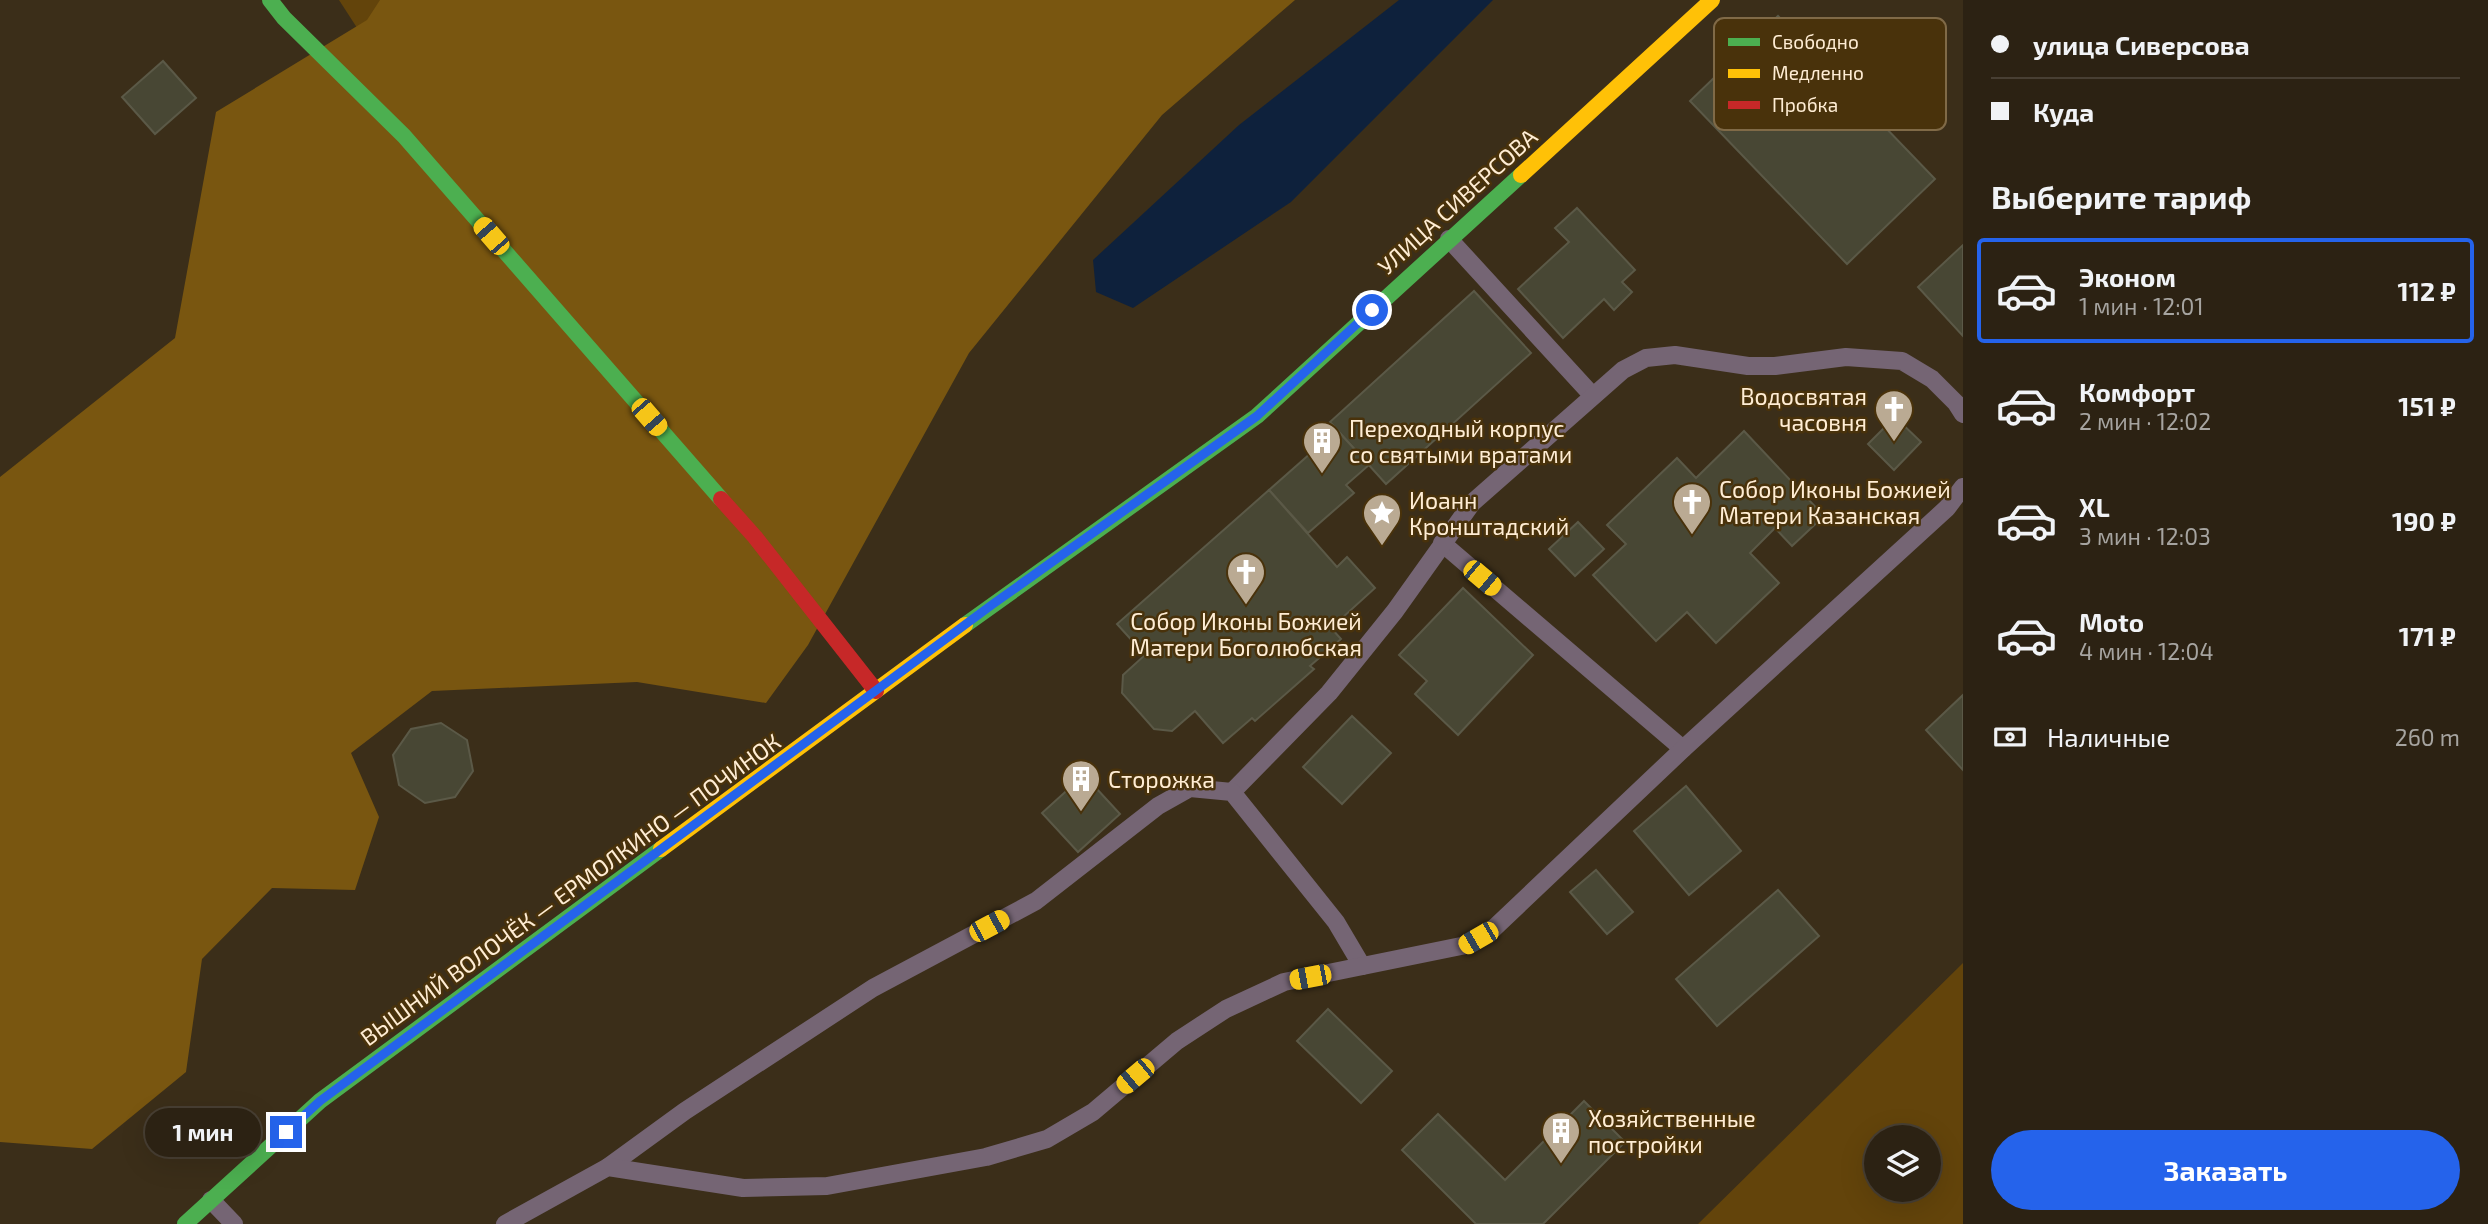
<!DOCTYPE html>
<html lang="ru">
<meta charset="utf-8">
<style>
:root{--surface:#2c2213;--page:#342a1c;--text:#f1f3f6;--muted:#a6a4a0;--line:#483f33;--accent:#2563eb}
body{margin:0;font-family:"Exo 2",sans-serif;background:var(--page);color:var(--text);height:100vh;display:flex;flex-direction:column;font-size:26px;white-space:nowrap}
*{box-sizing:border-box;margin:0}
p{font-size:23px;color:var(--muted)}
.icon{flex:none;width:38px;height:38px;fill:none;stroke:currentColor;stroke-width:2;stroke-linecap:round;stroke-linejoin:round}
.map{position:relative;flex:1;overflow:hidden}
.drawer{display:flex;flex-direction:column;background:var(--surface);width:525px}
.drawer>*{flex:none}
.banner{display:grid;align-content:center;height:154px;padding:0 28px;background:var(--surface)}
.tools{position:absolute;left:1864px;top:1125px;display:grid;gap:14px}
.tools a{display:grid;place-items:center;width:77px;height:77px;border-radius:50%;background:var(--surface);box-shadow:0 7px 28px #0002,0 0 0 2px var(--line);font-size:35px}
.end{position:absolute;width:32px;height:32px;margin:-16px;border:9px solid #2563eb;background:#fff;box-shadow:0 0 0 4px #fff}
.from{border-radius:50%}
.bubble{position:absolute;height:49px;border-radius:24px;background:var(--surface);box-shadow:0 7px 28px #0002,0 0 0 2px var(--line);font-size:23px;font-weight:700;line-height:49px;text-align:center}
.car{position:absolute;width:21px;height:42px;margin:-21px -10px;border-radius:9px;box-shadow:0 0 5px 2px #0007;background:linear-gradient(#f5c518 24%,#345 0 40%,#f5c518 0 76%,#345 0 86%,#f5c518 0)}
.banner b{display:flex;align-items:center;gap:24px;height:66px;font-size:26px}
.banner b+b{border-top:2px solid var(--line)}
.banner i{width:18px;height:18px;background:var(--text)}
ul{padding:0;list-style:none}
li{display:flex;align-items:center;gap:21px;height:105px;margin:0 14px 10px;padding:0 14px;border:4px solid transparent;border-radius:7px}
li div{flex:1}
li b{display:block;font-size:26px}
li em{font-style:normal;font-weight:700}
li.on{border-color:var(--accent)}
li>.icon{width:63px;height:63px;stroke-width:1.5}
h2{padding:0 28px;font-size:32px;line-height:84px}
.pay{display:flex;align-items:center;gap:18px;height:77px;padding:0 28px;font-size:26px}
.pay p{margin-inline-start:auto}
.action{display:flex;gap:14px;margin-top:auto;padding:14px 28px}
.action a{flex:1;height:80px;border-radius:42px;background:var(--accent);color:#fff;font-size:28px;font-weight:700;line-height:80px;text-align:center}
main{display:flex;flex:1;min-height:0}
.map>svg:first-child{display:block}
.green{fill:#63440b;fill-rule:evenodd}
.forest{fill:#795610}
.water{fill:#0e213c}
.building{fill:#484734;stroke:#5b5947;stroke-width:2}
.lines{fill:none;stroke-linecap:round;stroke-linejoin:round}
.lane{stroke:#756574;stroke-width:18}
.fast{stroke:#4caf50;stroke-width:16}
.slow{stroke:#ffc107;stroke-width:16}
.jam{stroke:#c62828;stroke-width:16}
.route{stroke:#2563eb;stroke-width:9}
.labels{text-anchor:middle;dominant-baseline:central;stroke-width:5;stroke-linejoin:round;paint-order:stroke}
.street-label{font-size:23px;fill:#ffedd4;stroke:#49320b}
.poi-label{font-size:23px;fill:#ffedd4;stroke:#49320b;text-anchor:start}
.key{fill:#49320b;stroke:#806a47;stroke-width:2}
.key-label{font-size:19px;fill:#ffedd4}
</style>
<main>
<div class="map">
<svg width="1963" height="1224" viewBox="0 0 1963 1224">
<rect width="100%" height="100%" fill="#3b2e19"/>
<g class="green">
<polygon points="339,0 448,0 374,54"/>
<path d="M1963,963V1224H1698ZM1876,1138H1928V1190H1876Z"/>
</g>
<polygon class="forest" points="380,0 1295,0 1162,115 969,353 808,645 766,703 637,682 432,691 351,753 379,817 355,890 272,888 202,959 186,1072 92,1149 0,1142 0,477 175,338 216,112 367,20"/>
<polygon class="water" points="1399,0 1493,0 1291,202 1133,308 1096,292 1093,260 1239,125"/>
<g class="building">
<polygon points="1778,16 1935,179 1847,264 1690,101"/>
<polygon points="163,61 196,98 155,134 122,97"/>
<polygon points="1577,208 1635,270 1622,282 1632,292 1614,310 1604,299 1563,338 1518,289 1569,242 1555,228"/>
<polygon points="1963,245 1963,336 1918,287"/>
<polygon points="1474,291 1531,353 1386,484 1330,422"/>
<polygon points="1895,417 1921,442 1894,470 1868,444"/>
<polygon points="1337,430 1369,465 1346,485 1354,493 1308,533 1269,490"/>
<polygon points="1744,431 1824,516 1792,546 1775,528 1750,553 1779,583 1716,643 1687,612 1656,641 1593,575 1626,544 1607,525 1677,458 1696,478"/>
<polygon points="1269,490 1337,567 1347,557 1375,588 1331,628 1341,639 1310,666 1314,669 1255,721 1252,718 1223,743 1195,711 1172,731 1154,729 1122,693 1123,675 1145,655 1117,624"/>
<polygon points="1578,522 1604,549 1575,576 1549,549"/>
<polygon points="1463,588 1533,655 1458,735 1415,694 1427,681 1399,655"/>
<polygon points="1963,695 1963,770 1926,730"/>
<polygon points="1352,716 1391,753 1342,804 1303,767"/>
<polygon points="441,723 467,740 473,771 455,797 425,803 399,785 393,755 411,729"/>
<polygon points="1084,775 1120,814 1078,852 1042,813"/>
<polygon points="1686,786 1741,851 1689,895 1634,831"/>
<polygon points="1596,870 1633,912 1607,934 1570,892"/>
<polygon points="1778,890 1819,936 1717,1026 1676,979"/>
<polygon points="1328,1009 1392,1071 1361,1103 1297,1041"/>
<polygon points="1584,1101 1625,1142 1543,1224 1476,1224 1402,1150 1438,1114 1505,1180"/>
</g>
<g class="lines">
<g class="lane">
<polyline points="1449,239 1592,395"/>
<polyline points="1442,543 1683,749"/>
<polyline points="1232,792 1329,693 1395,611 1472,503 1623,370 1646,358 1675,355 1748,366 1775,366 1846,357 1902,361 1932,379 1956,403 1963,414"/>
<polyline points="608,1167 685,1111 873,988 1036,901 1158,806 1190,788 1232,792 1336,922 1362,966"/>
<polyline points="211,1200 234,1224"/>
<polyline points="505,1224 608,1167 743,1188 827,1186 986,1157 1047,1139 1093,1112 1177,1041 1226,1009 1284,982 1466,945 1491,931 1683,749 1947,508 1963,487"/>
</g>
<g class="fast">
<polyline points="270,0 284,18 404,136 721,499"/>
<polyline points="965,625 1257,416 1521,175"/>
<polyline points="185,1224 320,1101 661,849"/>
</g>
<g class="slow">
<polyline points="1521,175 1712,0"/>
<polyline points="661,849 965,625"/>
</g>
<polyline class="jam" points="721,499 755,537 876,691"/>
</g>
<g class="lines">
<polyline class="route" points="286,1132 320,1101 993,604 1257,416 1372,310"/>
</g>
<defs>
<symbol id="church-pin" viewBox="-11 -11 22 30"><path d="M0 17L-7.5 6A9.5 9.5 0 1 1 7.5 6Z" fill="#baaa93" stroke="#49320b"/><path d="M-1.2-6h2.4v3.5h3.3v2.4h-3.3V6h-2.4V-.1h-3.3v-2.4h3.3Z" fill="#fff"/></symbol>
<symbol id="building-pin" viewBox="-11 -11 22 30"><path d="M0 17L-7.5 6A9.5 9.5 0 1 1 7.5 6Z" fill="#baaa93" stroke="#49320b"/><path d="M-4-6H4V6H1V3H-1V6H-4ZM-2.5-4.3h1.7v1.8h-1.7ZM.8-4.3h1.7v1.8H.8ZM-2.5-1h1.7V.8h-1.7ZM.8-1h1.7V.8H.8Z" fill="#fff"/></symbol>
<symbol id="sight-pin" viewBox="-11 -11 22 30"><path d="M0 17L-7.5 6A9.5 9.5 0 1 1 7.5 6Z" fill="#baaa93" stroke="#49320b"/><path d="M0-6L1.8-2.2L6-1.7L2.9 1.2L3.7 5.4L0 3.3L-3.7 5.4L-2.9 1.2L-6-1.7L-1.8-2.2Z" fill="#fff"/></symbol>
</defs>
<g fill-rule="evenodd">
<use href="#church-pin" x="1872" y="387" width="44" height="60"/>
<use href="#building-pin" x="1300" y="419" width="44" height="60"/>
<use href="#church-pin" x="1670" y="480" width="44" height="60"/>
<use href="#sight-pin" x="1360" y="491" width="44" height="60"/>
<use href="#church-pin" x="1224" y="550" width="44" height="60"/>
<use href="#building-pin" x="1059" y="757" width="44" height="60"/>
<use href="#building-pin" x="1539" y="1109" width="44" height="60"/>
</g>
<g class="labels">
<g class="street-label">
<text transform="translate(1457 201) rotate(-42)">УЛИЦА СИВЕРСОВА</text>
<text transform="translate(570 889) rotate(-36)">ВЫШНИЙ ВОЛОЧЁК — ЕРМОЛКИНО — ПОЧИНОК</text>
</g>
<g class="poi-label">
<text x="1867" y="396" text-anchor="end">Водосвятая<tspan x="1867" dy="26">часовня</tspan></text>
<text x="1349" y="428">Переходный корпус<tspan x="1349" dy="26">со святыми вратами</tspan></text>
<text x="1719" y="489">Собор Иконы Божией<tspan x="1719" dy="26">Матери Казанская</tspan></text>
<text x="1409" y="500">Иоанн<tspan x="1409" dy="26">Кронштадский</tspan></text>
<text x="1246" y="621" text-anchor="middle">Собор Иконы Божией<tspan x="1246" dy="26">Матери Боголюбская</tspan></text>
<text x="1108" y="779">Сторожка</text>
<text x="1588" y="1118">Хозяйственные<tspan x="1588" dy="26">постройки</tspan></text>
</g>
</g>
<rect x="1714" y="18" width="232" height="112" rx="10" class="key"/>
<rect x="1728" y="38" width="32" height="8" fill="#4caf50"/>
<rect x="1728" y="69" width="32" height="9" fill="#ffc107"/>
<rect x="1728" y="101" width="32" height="8" fill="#c62828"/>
<g class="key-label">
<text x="1772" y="49">Свободно</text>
<text x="1772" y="80">Медленно</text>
<text x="1772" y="112">Пробка</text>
</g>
</svg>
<div class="tools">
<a><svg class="icon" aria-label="layers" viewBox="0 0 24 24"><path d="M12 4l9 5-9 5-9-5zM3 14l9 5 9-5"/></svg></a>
</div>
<i class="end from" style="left:1372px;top:310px"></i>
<i class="end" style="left:286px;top:1132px"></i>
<div class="bubble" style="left:145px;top:1108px;width:116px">1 мин</div>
<i class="car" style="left:491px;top:236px;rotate:319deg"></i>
<i class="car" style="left:649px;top:417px;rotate:139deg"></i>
<i class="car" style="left:1482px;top:578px;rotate:130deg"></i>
<i class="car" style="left:989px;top:926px;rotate:62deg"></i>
<i class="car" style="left:1478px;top:938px;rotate:240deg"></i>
<i class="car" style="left:1310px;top:977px;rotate:259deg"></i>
<i class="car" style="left:1135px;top:1076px;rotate:230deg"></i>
</div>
<section class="drawer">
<div class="banner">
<b><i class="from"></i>улица Сиверсова</b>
<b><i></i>Куда</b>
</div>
<h2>Выберите тариф</h2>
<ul>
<li class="on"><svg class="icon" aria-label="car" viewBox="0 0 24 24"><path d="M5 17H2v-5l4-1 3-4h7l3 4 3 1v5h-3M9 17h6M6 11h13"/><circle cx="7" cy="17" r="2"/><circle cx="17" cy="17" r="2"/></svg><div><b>Эконом</b><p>1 мин · 12:01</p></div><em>112 ₽</em></li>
<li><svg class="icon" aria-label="car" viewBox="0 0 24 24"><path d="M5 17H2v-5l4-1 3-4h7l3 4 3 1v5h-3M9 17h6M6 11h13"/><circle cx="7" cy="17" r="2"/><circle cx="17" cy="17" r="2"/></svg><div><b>Комфорт</b><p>2 мин · 12:02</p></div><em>151 ₽</em></li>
<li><svg class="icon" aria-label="car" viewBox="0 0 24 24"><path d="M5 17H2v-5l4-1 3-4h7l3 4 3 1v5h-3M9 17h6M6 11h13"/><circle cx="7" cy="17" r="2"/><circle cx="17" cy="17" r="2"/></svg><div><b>XL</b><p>3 мин · 12:03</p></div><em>190 ₽</em></li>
<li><svg class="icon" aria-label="car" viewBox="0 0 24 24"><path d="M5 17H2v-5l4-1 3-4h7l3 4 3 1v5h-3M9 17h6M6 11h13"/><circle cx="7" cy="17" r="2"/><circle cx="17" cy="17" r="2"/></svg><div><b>Moto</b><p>4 мин · 12:04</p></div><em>171 ₽</em></li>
</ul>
<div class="pay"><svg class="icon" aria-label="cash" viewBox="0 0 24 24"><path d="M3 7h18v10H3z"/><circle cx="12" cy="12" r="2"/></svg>Наличные<p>260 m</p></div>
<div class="action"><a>Заказать</a></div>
</section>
</main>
